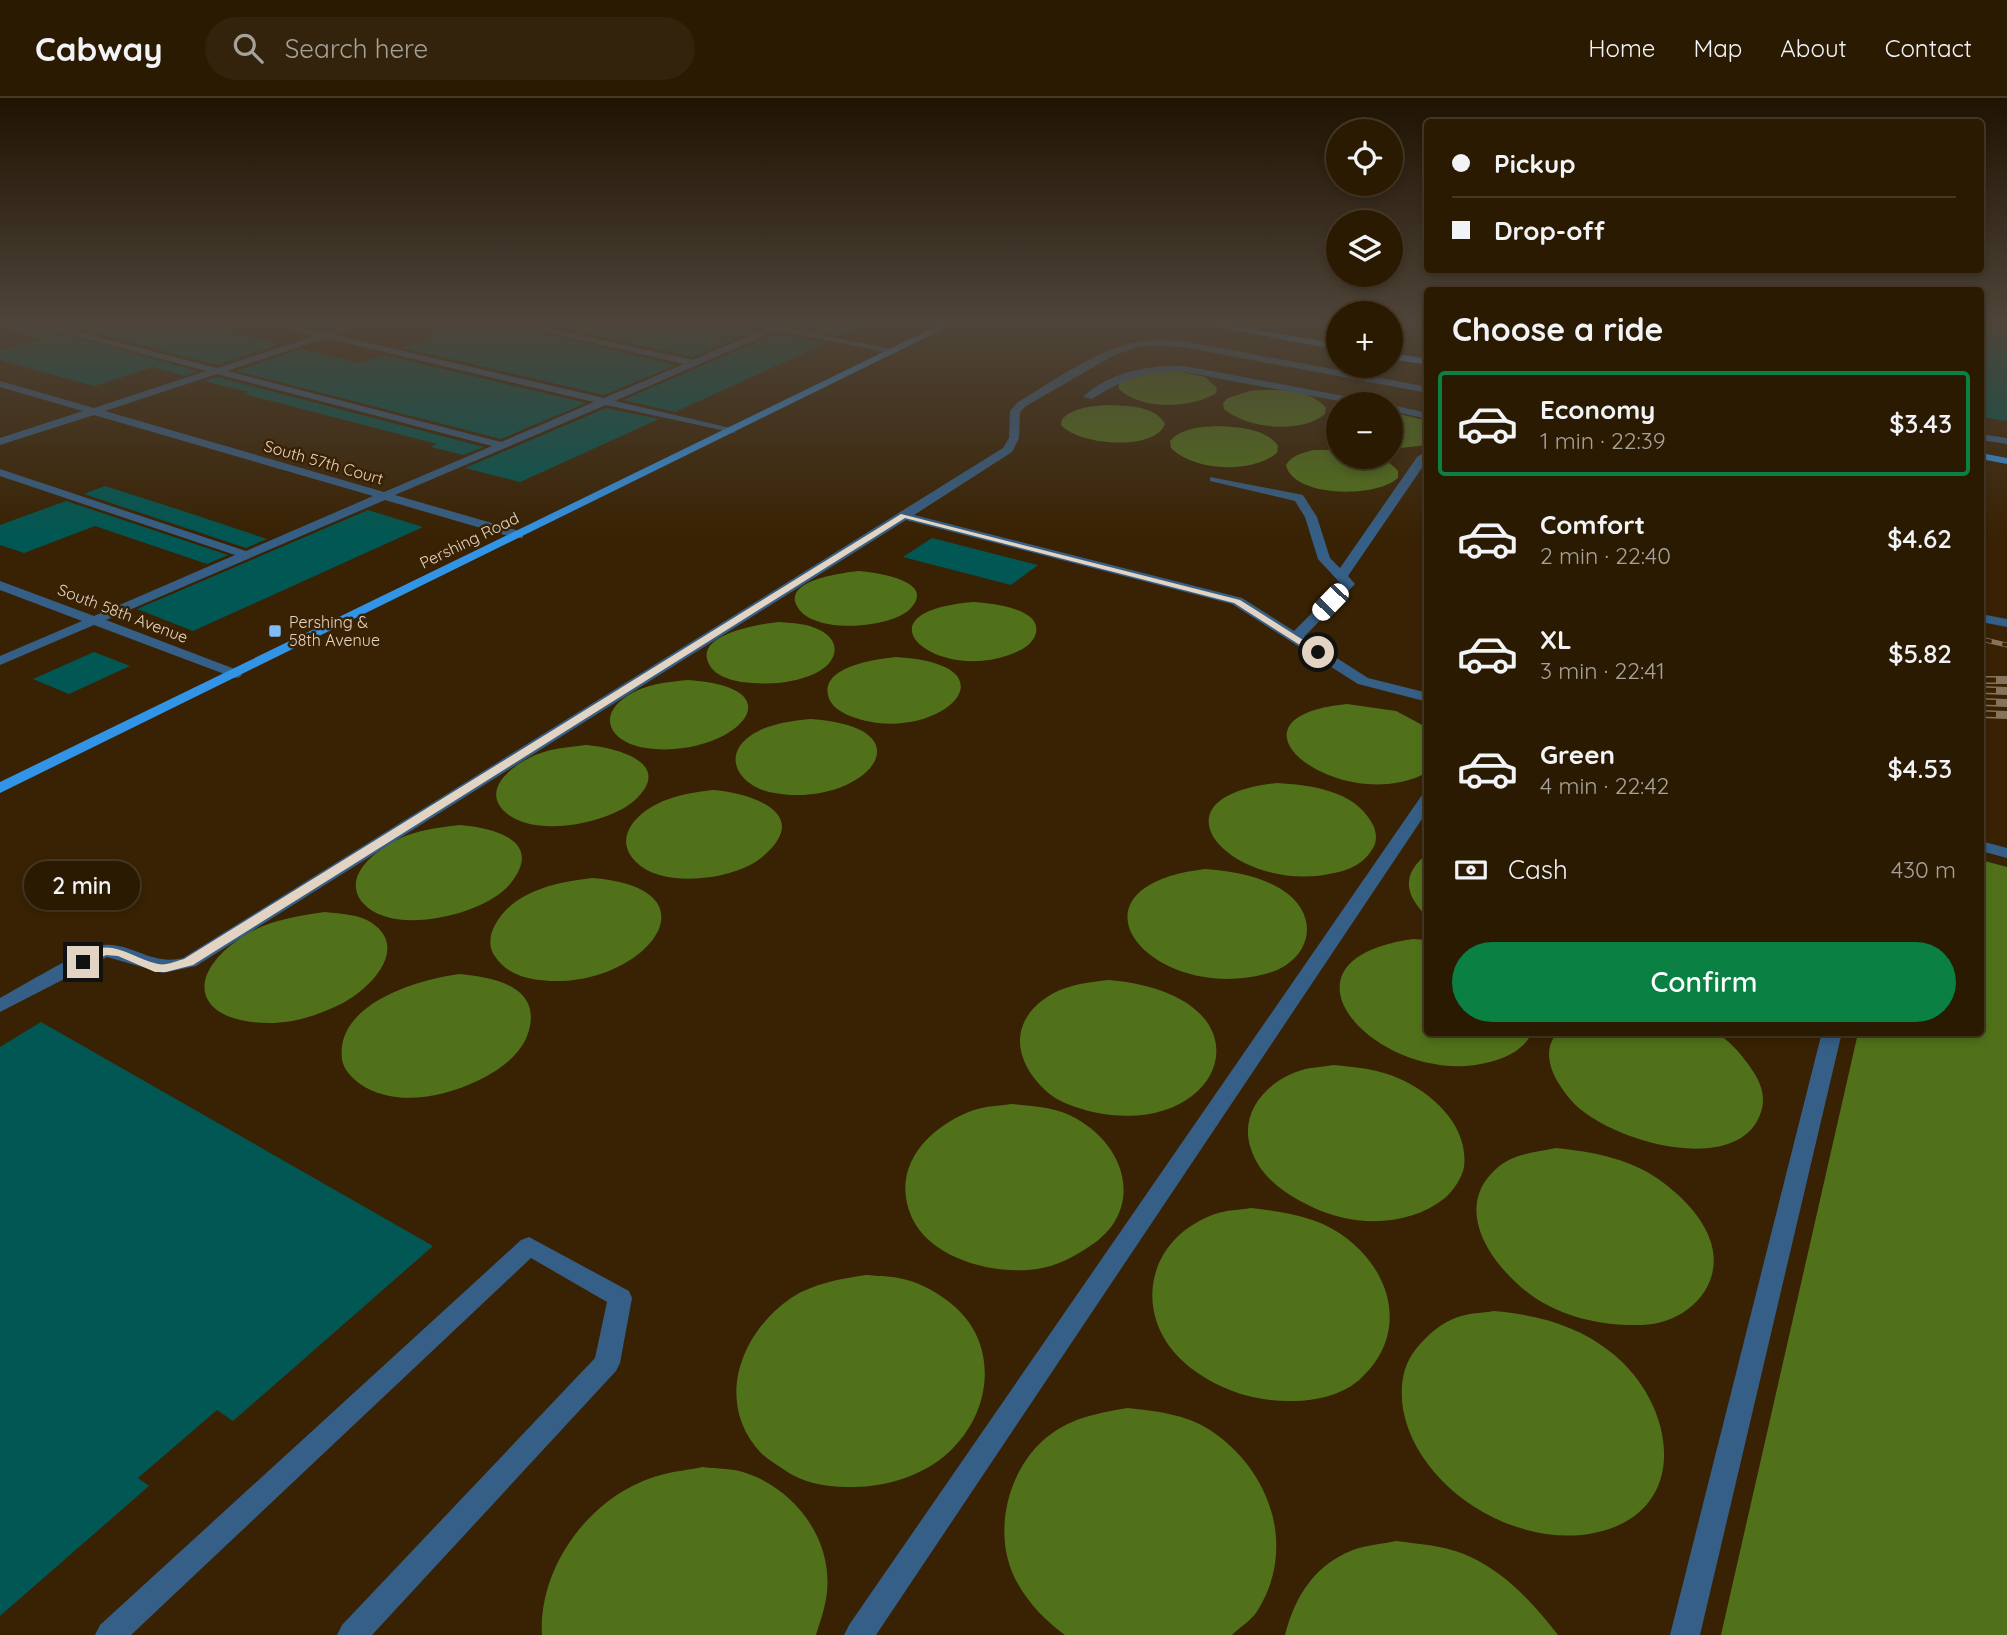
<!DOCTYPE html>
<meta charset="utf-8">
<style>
:root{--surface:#2b1a02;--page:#33230c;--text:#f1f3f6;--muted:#a6a199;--line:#473824;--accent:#0b8043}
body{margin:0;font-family:Quicksand,sans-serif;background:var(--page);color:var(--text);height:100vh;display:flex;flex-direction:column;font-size:26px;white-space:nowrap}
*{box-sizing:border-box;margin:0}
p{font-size:23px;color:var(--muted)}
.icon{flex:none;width:38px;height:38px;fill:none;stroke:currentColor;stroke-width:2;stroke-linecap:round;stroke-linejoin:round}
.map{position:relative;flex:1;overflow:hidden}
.side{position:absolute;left:1424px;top:189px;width:560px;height:749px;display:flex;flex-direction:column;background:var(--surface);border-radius:7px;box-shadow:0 4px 10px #0003,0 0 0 2px var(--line)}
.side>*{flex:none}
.hud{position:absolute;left:1424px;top:21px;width:560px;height:154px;border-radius:7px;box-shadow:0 4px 10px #0003,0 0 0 2px var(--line);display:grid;align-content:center;height:154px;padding:0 28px;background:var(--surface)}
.buttons{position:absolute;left:1326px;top:21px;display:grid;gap:14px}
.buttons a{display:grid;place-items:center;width:77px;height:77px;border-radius:50%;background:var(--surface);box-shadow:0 4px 10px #0003,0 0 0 2px var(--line);font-size:35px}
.end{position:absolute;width:32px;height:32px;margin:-16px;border:9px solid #e3d3c3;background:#111;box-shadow:0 0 0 4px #111}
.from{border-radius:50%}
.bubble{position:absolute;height:49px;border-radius:24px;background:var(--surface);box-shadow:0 4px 10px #0003,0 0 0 2px var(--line);font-size:23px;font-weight:600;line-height:49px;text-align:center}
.car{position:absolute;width:21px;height:42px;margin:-21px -10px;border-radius:9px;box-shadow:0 0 5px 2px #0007;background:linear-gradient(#fff 24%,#345 0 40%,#fff 0 76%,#345 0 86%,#fff 0)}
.hud b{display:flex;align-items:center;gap:24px;height:66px;font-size:26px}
.hud b+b{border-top:2px solid var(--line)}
.hud i{width:18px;height:18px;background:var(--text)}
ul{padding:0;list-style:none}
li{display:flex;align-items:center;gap:21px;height:105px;margin:0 14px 10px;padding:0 14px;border:4px solid transparent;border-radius:7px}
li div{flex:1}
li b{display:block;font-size:26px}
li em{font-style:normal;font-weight:600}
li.current{border-color:var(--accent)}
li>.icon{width:63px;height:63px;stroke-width:1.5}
h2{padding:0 28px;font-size:32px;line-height:84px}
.pay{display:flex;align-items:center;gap:18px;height:77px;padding:0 28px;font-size:26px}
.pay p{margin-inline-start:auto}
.action{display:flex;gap:14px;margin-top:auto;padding:14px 28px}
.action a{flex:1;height:80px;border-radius:42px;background:var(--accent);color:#fff;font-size:28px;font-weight:600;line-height:80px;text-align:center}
header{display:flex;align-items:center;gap:42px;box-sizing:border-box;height:98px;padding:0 35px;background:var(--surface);border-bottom:2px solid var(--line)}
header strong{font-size:33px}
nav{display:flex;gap:38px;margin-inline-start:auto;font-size:24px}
.search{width:490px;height:63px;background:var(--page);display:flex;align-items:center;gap:18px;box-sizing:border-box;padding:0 24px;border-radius:38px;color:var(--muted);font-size:26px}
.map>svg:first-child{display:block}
.water{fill:#507119}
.building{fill:#005753}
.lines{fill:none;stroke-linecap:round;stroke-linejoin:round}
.minor{fill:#355f87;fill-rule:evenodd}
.major{fill:#3294e7;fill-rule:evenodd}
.rail-far1-casing{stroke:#87735b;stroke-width:5}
.rail-casing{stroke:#87735b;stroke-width:8}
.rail-far1{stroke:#392203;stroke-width:3.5;stroke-dasharray:11;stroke-linecap:butt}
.rail{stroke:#392203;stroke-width:5;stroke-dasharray:15;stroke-linecap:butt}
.route{fill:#e3d3c3}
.poi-dot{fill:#7fbdf9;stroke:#392203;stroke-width:2.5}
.labels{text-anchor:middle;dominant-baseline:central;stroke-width:5;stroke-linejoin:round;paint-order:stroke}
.far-street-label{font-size:16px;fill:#e3d3c3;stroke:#392203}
.far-poi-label{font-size:16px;fill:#e3d3c3;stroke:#392203;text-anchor:start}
</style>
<header>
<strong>Cabway</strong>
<div class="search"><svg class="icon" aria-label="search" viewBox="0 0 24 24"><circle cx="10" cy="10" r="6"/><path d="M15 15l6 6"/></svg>Search here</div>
<nav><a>Home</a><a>Map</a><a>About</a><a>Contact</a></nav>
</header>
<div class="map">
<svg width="2007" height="1537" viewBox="0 0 2007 1537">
<rect width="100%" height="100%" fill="#392203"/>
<g class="water">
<path d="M1178,273L1205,279L1217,290L1216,295C1191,311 1140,312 1119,291V285L1133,276Z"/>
<path d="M1250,293C1274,291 1310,290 1326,310L1325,316C1301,336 1247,331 1224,311L1223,305L1228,300Z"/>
<path d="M1108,307C1127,308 1155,307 1165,326C1154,354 1078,347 1061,327L1062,321C1074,309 1092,308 1108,307Z"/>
<polygon points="1391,314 1428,323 1428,347 1391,351"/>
<path d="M1216,328C1237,329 1266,330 1278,348L1277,355C1251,376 1194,373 1171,350L1170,343C1182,330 1200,329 1216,328Z"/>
<path d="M1314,352H1339V359C1361,359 1383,354 1398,373V380C1377,400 1293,400 1286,367C1292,357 1302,355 1314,352Z"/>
<path d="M858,473C873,474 937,482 911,510C892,531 811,537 797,508C783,482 843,475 858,473Z"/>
<path d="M973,504C989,505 1046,510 1035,538C1030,549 1019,553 1009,557C934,584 853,514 973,504Z"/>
<path d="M778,524C790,525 803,525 815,530C842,540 840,563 816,575C793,586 766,587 741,584C730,582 714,577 709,566C693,536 761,526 778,524Z"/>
<path d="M896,559C1026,567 934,651 850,618C841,614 830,608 828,597C822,568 877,561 896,559Z"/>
<path d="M688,582C809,590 724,666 640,649C610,642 597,618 627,598C645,586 667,584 688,582Z"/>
<path d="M1347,606L1396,613L1428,630V674C1343,721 1207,620 1347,606Z"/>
<path d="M811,621C937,630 860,714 769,694C740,687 721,659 750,638C767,626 790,623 811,621Z"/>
<path d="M586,647C613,649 676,664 635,702C609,726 532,741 504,713C480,689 517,664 538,656C554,650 570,649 586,647Z"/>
<path d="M1277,685C1310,687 1354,692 1372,725C1376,732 1378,742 1373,750C1365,765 1350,772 1334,775C1237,798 1139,700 1277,685Z"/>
<path d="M713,692C752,695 815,716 761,760C734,782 662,791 636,764C610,738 641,711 666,702C681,696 697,694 713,692Z"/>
<path d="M460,727C495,730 545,743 510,786C485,817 392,839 363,805C338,776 384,746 408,737C425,731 443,729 460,727Z"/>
<path d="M1428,755V820C1405,797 1400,777 1428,755Z"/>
<polygon points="1981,762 2007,769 2007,1537 1721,1537 1858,935 1981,934"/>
<path d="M1205,771C1232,773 1257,777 1281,791C1324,818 1310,865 1265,876C1149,906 1055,789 1205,771Z"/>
<path d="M592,780C733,791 632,903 528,880C513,877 502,869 494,857C488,847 490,836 495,827C513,793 557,784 592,780Z"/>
<path d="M325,814C341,816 359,816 372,825C410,851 369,892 341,906C319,917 294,925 269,925C201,925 180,883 239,841C264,823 296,818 325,814Z"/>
<path d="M1413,841L1428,842V934L1532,935C1523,952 1508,959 1490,964C1384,993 1256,863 1413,841Z"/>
<path d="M460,876C491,879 538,887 530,928C525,955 500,972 477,983C442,1000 394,1009 360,986C352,980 343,971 342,961C335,905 420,881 460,876Z"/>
<path d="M1109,882C1279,897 1227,1043 1093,1014C1077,1010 1057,1004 1045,992C1012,961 1009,921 1052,896C1070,886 1090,884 1109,882Z"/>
<path d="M1557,935C1595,934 1632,934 1669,934C1682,934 1699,932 1712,934C1725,937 1741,956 1748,966C1759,981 1767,996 1761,1014C1739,1082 1603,1042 1570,1001C1555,983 1539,956 1557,935Z"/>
<path d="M1333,967C1356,969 1379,971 1400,981C1434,996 1469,1029 1464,1069C1462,1080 1453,1093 1445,1100C1407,1130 1352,1129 1310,1108C1285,1096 1260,1079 1251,1051C1238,1014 1268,982 1302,972C1311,969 1323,969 1333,967Z"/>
<path d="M1011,1006C1034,1008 1057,1009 1077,1021C1128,1050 1144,1113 1090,1148C1074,1159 1057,1168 1037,1171C995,1177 932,1162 912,1120C889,1069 929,1028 974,1012C986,1008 999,1008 1011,1006Z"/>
<path d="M1556,1050C1594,1054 1634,1061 1665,1086C1682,1099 1701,1118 1709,1139C1728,1186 1687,1226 1642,1227C1603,1228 1563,1220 1531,1197C1493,1169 1450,1111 1497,1070C1512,1056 1536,1054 1556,1050Z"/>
<path d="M1251,1110C1276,1113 1300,1116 1323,1126C1387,1156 1417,1232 1358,1283C1341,1297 1316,1303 1294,1303C1258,1304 1224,1294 1195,1273C1131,1228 1140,1143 1215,1116C1226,1112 1240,1112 1251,1110Z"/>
<path d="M866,1177C878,1178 892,1178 903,1181C922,1185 940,1196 954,1208C998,1246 992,1310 954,1349C929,1376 888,1389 853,1389C829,1390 802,1385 783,1371C776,1366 767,1361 761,1355C714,1305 740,1235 791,1200C814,1185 840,1181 866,1177Z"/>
<path d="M1494,1213C1538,1217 1577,1227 1612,1255C1676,1306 1693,1415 1594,1435C1515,1451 1417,1390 1403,1311C1400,1289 1402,1268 1416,1251C1427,1237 1441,1225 1458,1219C1469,1215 1483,1215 1494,1213Z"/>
<path d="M1127,1310C1156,1313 1185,1316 1210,1332C1271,1372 1298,1451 1256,1515C1250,1523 1239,1530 1232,1537H1065C1046,1523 1030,1507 1018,1486C990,1438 1007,1368 1051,1336C1074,1319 1100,1315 1127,1310Z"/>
<path d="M703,1369C717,1371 733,1370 746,1375C799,1393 838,1449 825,1506C823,1516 819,1527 816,1537H542C538,1468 592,1395 661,1377C674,1373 689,1372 703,1369Z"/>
<path d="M1396,1443C1410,1445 1425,1446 1439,1449C1490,1458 1528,1498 1558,1537H1285C1295,1499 1314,1467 1353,1452C1366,1447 1383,1446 1396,1443Z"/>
</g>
<g class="building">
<polygon points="11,224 23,224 197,273 184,278 153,269 94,288 0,262 0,253 42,241 10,232"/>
<polygon points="53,224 191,224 281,246 217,267"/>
<polygon points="431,224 501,224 676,267 604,297 403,250 429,241"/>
<polygon points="535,224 744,224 759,231 693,259"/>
<polygon points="796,224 871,224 841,238 792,228"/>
<polygon points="1981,229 2007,232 2007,323 1981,319"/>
<polygon points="777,235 826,245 675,314 623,302"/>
<polygon points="301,251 359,265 384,257 586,305 501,341 236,273"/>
<polygon points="217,279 484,349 463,357 431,349 437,346 244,296 249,294 204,283"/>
<polygon points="606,310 659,321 520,384 465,370"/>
<polygon points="105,388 180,412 267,441 246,450 84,396"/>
<polygon points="66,403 228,457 207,466 95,428 24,455 0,447 0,427"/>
<polygon points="368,412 423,429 193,533 137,511"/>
<polygon points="932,440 1038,467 1011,487 903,459"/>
<polygon points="94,554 130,568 69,596 33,581"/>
<polygon points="41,924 433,1148 233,1323 217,1312 138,1380 149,1388 0,1518 0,949"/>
</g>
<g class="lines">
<g class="minor">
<path d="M25,224H41L217,270L315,238L264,224C283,224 310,236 326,234C341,233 354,224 370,224L335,237L604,300L684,266L503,224H521L693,262L767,230L746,224H793L786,229L899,253L894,256L777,232L615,303L735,331V335L606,307L395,397L523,434V440H515L385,402L106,522L240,573L242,576L240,579L235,580L94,527L0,567V558L82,523L0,492V483L94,518L235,457L0,378V371L246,453L373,398L94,317L0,347V340L83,313L0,289V283L94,310L206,273ZM326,240L594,304L501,344L227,273ZM217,276L492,348L384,394L105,313Z"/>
<path d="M1158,242L1183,243L1428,289V295L1183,249L1152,247L1136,249L1111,259L1026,308L1020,314L1019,340L1012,354L914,417L1242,500L1294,533L1341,486L1318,461L1305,419L1295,403L1210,383V379L1303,397L1317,419L1330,460L1340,470L1417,359L1428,352V361L1348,478L1355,486L1304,539L1368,580L1428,595V604L1358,586L1232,506L906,422L196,868L163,875L107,859L0,914V900C19,890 86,849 103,847C131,844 151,868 183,860L1003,350L1009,340L1010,313L1018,304C1061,279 1107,242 1158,242Z"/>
<path d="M1185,268L1370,303L1375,306H1355L1185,274C1145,273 1125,280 1092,301L1083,299C1111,273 1148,267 1185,268Z"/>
<polygon points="1391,307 1428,315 1428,321 1391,313"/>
<polygon points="1981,336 2007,340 2007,346 1981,342"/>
<polygon points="1981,516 2007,521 2007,529 1981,524"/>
<polygon points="1428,695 1428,712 876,1537 844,1537 849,1527 1422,697"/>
<polygon points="1981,743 2007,750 2007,760 1981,753"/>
<polygon points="1822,934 1842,934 1700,1537 1670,1537"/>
<polygon points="529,1139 629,1193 632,1200 620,1265 616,1273 372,1537 337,1537 342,1527 595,1260 607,1204 531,1160 131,1537 95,1537 100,1527 521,1142"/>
</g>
<g class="major">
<polygon points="945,224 957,224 0,695 0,684"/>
<polygon points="1191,224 1213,224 1339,246 1339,252"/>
<polygon points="1391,255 1428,261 1428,267 1391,261"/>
<polygon points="1981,355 2007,360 2007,366 1981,361"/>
</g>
<defs>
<polyline id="rail-far1" points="1981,541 2007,547"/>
<g id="rail">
<polyline points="1981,582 2007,582"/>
<polyline points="1981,592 2007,593"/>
<polyline points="1981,604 2007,605"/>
<polyline points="1981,616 2007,617"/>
</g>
</defs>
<use href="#rail-far1" class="rail-far1-casing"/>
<use href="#rail" class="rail-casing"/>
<use href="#rail-far1" class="rail-far1"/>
<use href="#rail" class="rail"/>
</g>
<linearGradient id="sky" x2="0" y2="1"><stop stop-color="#1f1302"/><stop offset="0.51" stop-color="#4e4439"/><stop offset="1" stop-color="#4e4439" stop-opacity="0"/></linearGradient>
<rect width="2007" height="440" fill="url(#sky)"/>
<path class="route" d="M901,416L1240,502L1322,554L1314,556L1234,505L905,420L193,867L166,874H155L118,858L106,857L83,868L77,864C107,834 127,859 158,866C166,868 176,863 184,861Z"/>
<rect class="poi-dot" x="268" y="526" width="14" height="14" rx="3.5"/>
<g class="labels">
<g class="far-street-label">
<text transform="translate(324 364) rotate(16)">South 57th Court</text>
<text transform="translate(469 442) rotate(-26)">Pershing Road</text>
<text transform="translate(123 515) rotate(21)">South 58th Avenue</text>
</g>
<g class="far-poi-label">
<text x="289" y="524">Pershing &amp;<tspan x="289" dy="18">58th Avenue</tspan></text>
</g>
</g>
</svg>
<div class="buttons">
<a><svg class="icon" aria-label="locate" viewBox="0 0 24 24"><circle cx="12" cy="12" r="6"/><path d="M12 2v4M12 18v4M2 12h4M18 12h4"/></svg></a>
<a><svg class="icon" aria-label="layers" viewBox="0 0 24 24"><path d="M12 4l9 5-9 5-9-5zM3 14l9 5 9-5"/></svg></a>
<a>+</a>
<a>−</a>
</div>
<i class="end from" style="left:1318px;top:554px"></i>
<i class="end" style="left:83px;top:864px"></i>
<div class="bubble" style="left:24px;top:763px;width:116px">2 min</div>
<i class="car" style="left:1330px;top:504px;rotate:224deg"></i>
<div class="hud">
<b><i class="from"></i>Pickup</b>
<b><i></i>Drop-off</b>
</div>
<section class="side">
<h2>Choose a ride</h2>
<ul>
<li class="current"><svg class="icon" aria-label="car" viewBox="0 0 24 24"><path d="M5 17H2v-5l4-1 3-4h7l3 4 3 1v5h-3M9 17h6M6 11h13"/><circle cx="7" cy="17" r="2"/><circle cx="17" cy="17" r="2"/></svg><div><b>Economy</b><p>1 min · 22:39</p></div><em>$3.43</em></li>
<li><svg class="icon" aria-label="car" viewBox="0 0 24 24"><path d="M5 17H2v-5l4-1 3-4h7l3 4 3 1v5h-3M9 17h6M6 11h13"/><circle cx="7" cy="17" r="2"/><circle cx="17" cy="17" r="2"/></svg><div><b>Comfort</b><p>2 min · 22:40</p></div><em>$4.62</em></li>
<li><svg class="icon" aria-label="car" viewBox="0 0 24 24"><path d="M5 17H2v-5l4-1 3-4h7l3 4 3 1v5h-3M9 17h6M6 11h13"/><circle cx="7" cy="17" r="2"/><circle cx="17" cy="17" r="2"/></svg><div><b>XL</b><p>3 min · 22:41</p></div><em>$5.82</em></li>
<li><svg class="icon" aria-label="car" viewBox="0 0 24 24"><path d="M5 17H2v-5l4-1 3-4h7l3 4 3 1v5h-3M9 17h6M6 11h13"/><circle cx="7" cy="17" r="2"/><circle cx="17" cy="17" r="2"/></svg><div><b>Green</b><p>4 min · 22:42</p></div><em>$4.53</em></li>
</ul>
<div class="pay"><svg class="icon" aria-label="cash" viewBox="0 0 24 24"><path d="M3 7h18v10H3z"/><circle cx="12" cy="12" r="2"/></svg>Cash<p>430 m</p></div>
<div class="action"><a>Confirm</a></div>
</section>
</div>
